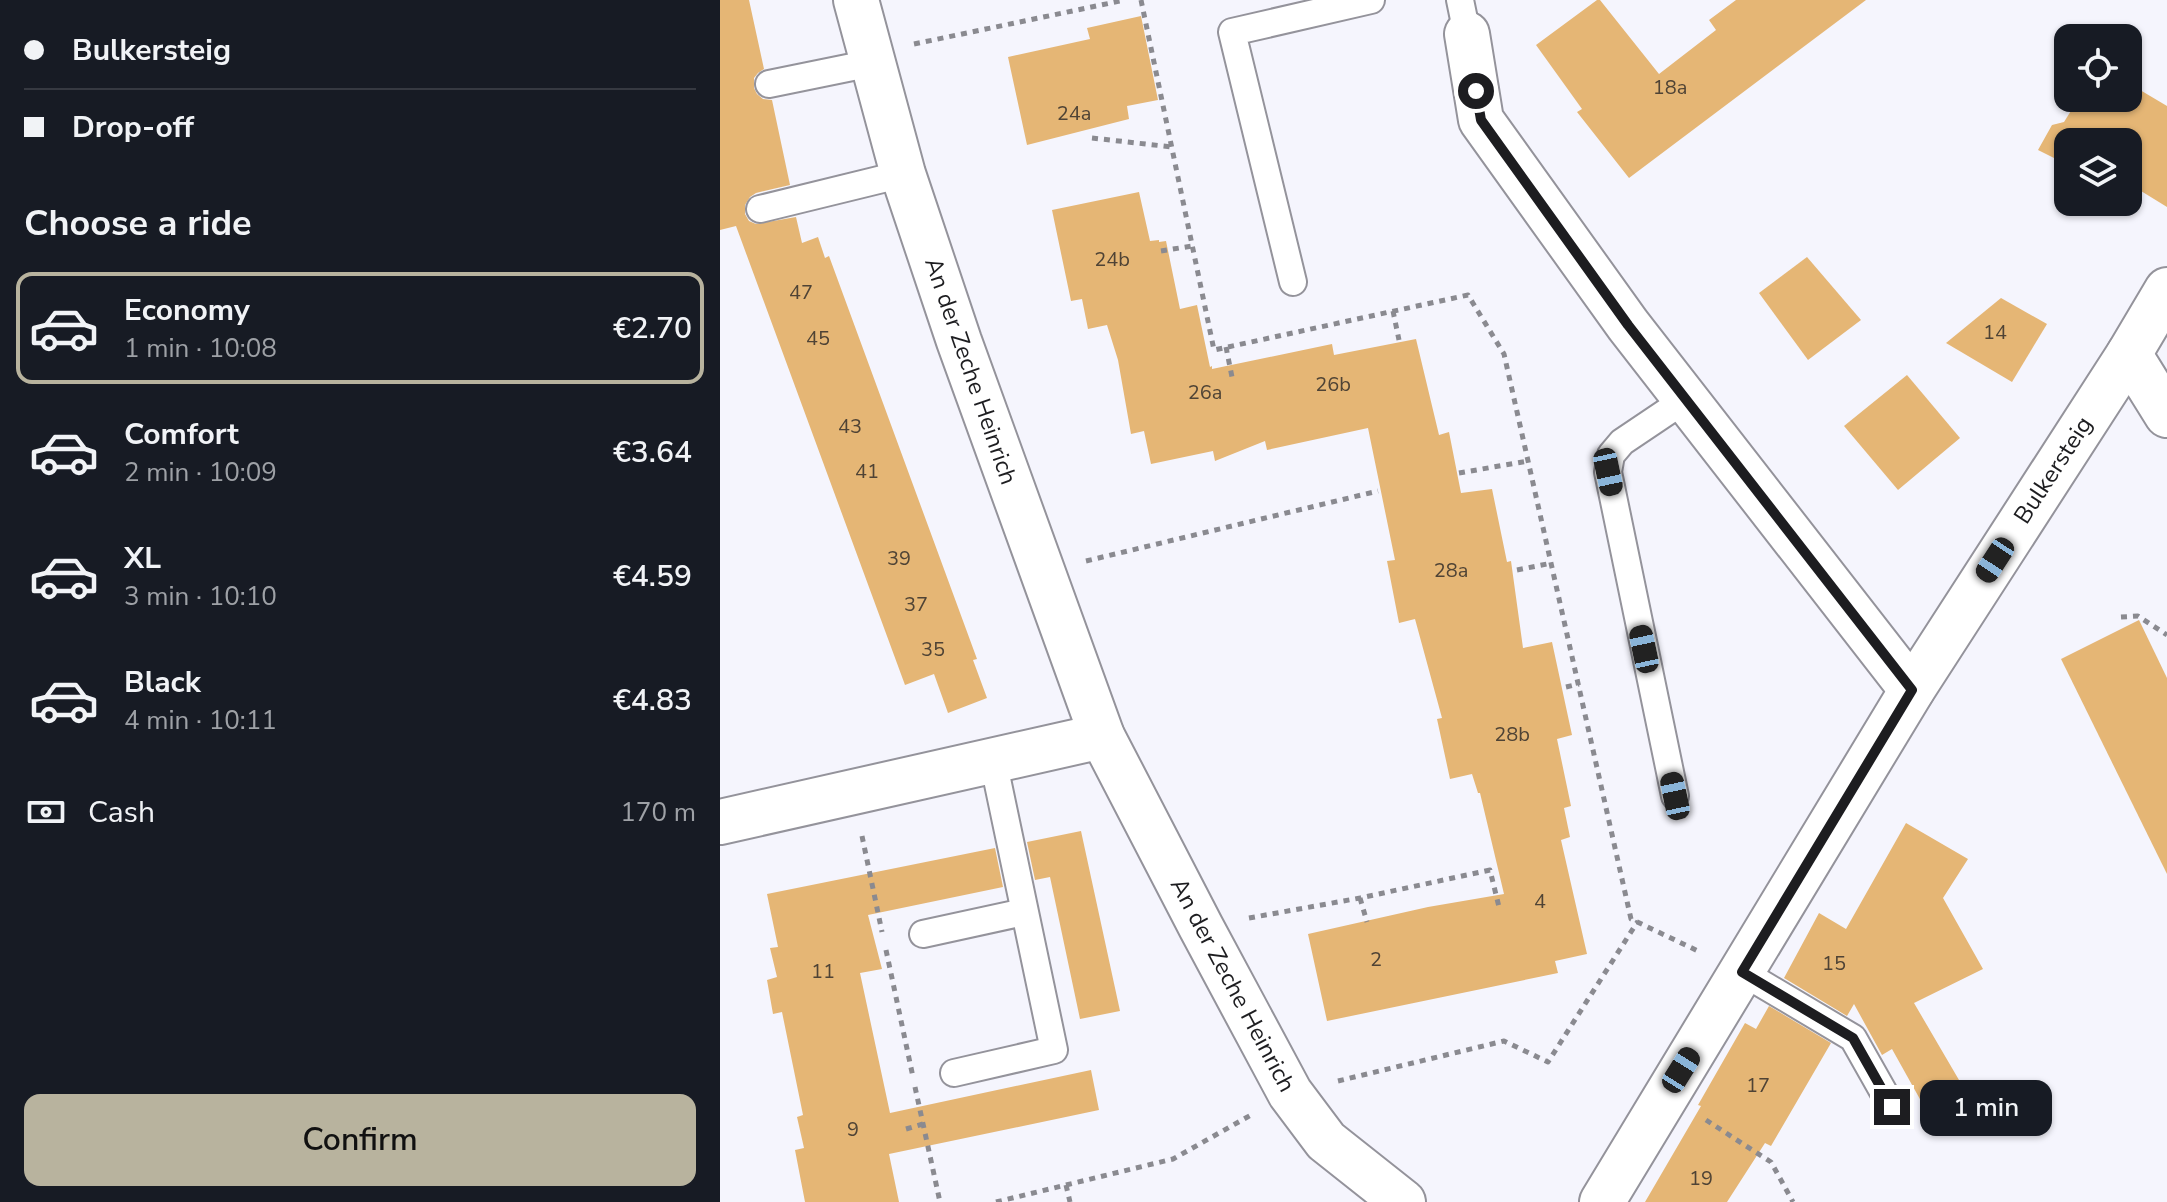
<!DOCTYPE html>
<meta charset="utf-8">
<style>
:root{--surface:#171b24;--page:#242831;--text:#f1f3f6;--muted:#9ea1a6;--line:#363941;--accent:#b8b39e}
body{margin:0;font-family:"Nunito Sans",sans-serif;background:var(--page);color:var(--text);height:100vh;display:flex;flex-direction:column;font-size:30px;white-space:nowrap}
*{box-sizing:border-box;margin:0}
p{font-size:26px;color:var(--muted)}
.icon{flex:none;width:44px;height:44px;fill:none;stroke:currentColor;stroke-width:2;stroke-linecap:round;stroke-linejoin:round}
.map{position:relative;flex:1;overflow:hidden}
.details{display:flex;flex-direction:column;background:var(--surface);width:720px}
.details>*{flex:none}
.hud{display:grid;align-content:center;height:176px;padding:0 24px;background:var(--surface)}
.fabs{position:absolute;left:1334px;top:24px;display:grid;gap:16px}
.fabs a{display:grid;place-items:center;width:88px;height:88px;border-radius:16px;background:var(--surface);box-shadow:0 2px 6px #0004;font-size:40px}
.end{position:absolute;width:36px;height:36px;margin:-18px;border:10px solid #1d1d20;background:#fff;box-shadow:0 0 0 4px #fff}
.from{border-radius:50%}
.bubble{position:absolute;height:56px;border-radius:16px;background:var(--surface);box-shadow:0 2px 6px #0004;font-size:26px;font-weight:600;line-height:56px;text-align:center}
.car{position:absolute;width:24px;height:48px;margin:-24px -12px;border-radius:10px;box-shadow:0 0 6px 2px #0007;background:linear-gradient(#222 24%,#8ab4d8 0 40%,#222 0 76%,#8ab4d8 0 86%,#222 0)}
.hud b{display:flex;align-items:center;gap:28px;height:76px;font-size:30px}
.hud b+b{border-top:2px solid var(--line)}
.hud i{width:20px;height:20px;background:var(--text)}
ul{padding:0;list-style:none}
li{display:flex;align-items:center;gap:24px;height:112px;margin:0 16px 12px;padding:0 8px;border:4px solid transparent;border-radius:16px}
li div{flex:1}
li b{display:block;font-size:30px}
li em{font-style:normal;font-weight:600}
li.active{border-color:var(--accent)}
li>.icon{width:72px;height:72px;stroke-width:1.5}
h2{padding:0 24px;font-size:36px;line-height:96px}
.pay{display:flex;align-items:center;gap:20px;height:88px;padding:0 24px;font-size:30px}
.pay p{margin-inline-start:auto}
.cta{display:flex;gap:16px;margin-top:auto;padding:16px 24px}
.cta a{flex:1;height:92px;border-radius:16px;background:var(--accent);color:#111;font-size:32px;font-weight:600;line-height:92px;text-align:center}
main{display:flex;flex:1;min-height:0}
.map>svg:first-child{display:block}
.building{fill:#e5b675}
.lines{fill:none;stroke-linecap:round;stroke-linejoin:round}
.lane-casing{stroke:#94939b;stroke-width:30}
.street-casing{stroke:#94939b;stroke-width:48}
.path{stroke:#8a8a90;stroke-width:5;stroke-dasharray:6 6;stroke-linecap:butt}
.lane{stroke:#fff;stroke-width:26}
.street{stroke:#fff;stroke-width:44}
.route{stroke:#1d1d20;stroke-width:10}
.labels{text-anchor:middle;dominant-baseline:central;stroke-width:8;stroke-linejoin:round;paint-order:stroke}
.number-label{font-size:20px;fill:#4f4335}
.street-label{font-size:24px;fill:#1d1d20;stroke:#fff}
</style>
<main>
<section class="details">
<div class="hud">
<b><i class="from"></i>Bulkersteig</b>
<b><i></i>Drop-off</b>
</div>
<h2>Choose a ride</h2>
<ul>
<li class="active"><svg class="icon" aria-label="car" viewBox="0 0 24 24"><path d="M5 17H2v-5l4-1 3-4h7l3 4 3 1v5h-3M9 17h6M6 11h13"/><circle cx="7" cy="17" r="2"/><circle cx="17" cy="17" r="2"/></svg><div><b>Economy</b><p>1 min · 10:08</p></div><em>€2.70</em></li>
<li><svg class="icon" aria-label="car" viewBox="0 0 24 24"><path d="M5 17H2v-5l4-1 3-4h7l3 4 3 1v5h-3M9 17h6M6 11h13"/><circle cx="7" cy="17" r="2"/><circle cx="17" cy="17" r="2"/></svg><div><b>Comfort</b><p>2 min · 10:09</p></div><em>€3.64</em></li>
<li><svg class="icon" aria-label="car" viewBox="0 0 24 24"><path d="M5 17H2v-5l4-1 3-4h7l3 4 3 1v5h-3M9 17h6M6 11h13"/><circle cx="7" cy="17" r="2"/><circle cx="17" cy="17" r="2"/></svg><div><b>XL</b><p>3 min · 10:10</p></div><em>€4.59</em></li>
<li><svg class="icon" aria-label="car" viewBox="0 0 24 24"><path d="M5 17H2v-5l4-1 3-4h7l3 4 3 1v5h-3M9 17h6M6 11h13"/><circle cx="7" cy="17" r="2"/><circle cx="17" cy="17" r="2"/></svg><div><b>Black</b><p>4 min · 10:11</p></div><em>€4.83</em></li>
</ul>
<div class="pay"><svg class="icon" aria-label="cash" viewBox="0 0 24 24"><path d="M3 7h18v10H3z"/><circle cx="12" cy="12" r="2"/></svg>Cash<p>170 m</p></div>
<div class="cta"><a>Confirm</a></div>
</section>
<div class="map">
<svg width="1447" height="1202" viewBox="0 0 1447 1202">
<rect width="100%" height="100%" fill="#f5f5fd"/>
<g class="building">
<polygon points="0,0 29,0 44,69 38,73 34,78 34,88 37,94 43,99 52,100 70,185 36,193 30,197 25,205 25,214 29,221 36,224 76,217 82,243 98,237 105,258 109,256 257,659 253,660 267,698 228,713 214,674 185,685 16,226 0,230"/>
<polygon points="877,0 880,0 939,74 996,30 989,20 1016,0 1146,0 909,178 857,112 862,109 816,45"/>
<polygon points="421,16 438,100 407,106 409,119 307,145 288,57 370,39 367,28"/>
<polygon points="1415,87 1447,106 1447,207 1408,183 1408,142 1348,142 1348,160 1342,162 1318,150 1332,125 1344,122 1359,98 1409,98"/>
<polygon points="419,192 430,241 439,240 439,242 446,241 460,309 477,305 490,367 492,366 492,369 612,344 614,355 696,339 719,435 729,432 741,493 772,489 787,562 791,561 803,648 832,642 852,735 837,739 851,806 844,808 850,837 841,840 867,954 835,961 838,973 607,1021 588,934 708,907 784,894 760,793 758,793 752,774 730,779 717,719 722,718 695,619 679,623 667,561 675,560 648,428 547,450 545,441 495,461 493,451 431,464 424,431 411,434 398,360 387,325 368,329 362,299 351,301 332,210"/>
<polygon points="1087,257 1141,320 1088,360 1039,293"/>
<polygon points="1281,298 1327,324 1292,382 1226,343"/>
<polygon points="1187,375 1240,438 1178,490 1124,426"/>
<polygon points="1419,620 1447,678 1447,874 1341,659"/>
<polygon points="1186,823 1248,859 1223,898 1263,969 1194,1003 1239,1080 1201,1101 1172,1049 1162,1055 1134,1004 1127,1016 1064,978 1099,913 1126,929"/>
<polygon points="361,831 400,1011 360,1019 330,877 315,880 307,842"/>
<polygon points="275,848 283,887 148,915 162,969 140,973 170,1113 371,1070 379,1110 169,1154 179,1202 85,1202 75,1150 84,1148 77,1117 83,1115 62,1012 53,1014 47,980 57,977 50,948 58,947 47,894"/>
<polygon points="1049,1006 1111,1043 1051,1146 1045,1143 1007,1202 925,1202 981,1106 978,1105 1025,1023 1036,1029"/>
</g>
<g class="lines">
<defs>
<g id="lane">
<polyline points="740,0 747,34"/>
<polyline points="49,84 152,63"/>
<polyline points="40,209 183,174"/>
<polyline points="573,282 512,32 651,0"/>
<polyline points="955,796 888,472 891,455 902,442 966,399"/>
<polyline points="203,934 304,912"/>
<polyline points="1022,972 1133,1038 1172,1107"/>
<polyline points="234,1073 334,1050 273,760"/>
</g>
<g id="street">
<polyline points="136,0 183,174 239,341 382,736 481,927 570,1093 606,1141 683,1202"/>
<polyline points="747,34 761,120 908,325 1192,690"/>
<polyline points="1409,354 1447,415"/>
<polyline points="0,822 382,736"/>
<polyline points="882,1202 1192,690 1409,354 1447,290"/>
</g>
</defs>
<use href="#lane" class="lane-casing"/>
<use href="#street" class="street-casing"/>
<g class="path">
<polyline points="421,0 494,350 748,295 784,354 911,919 978,951"/>
<polyline points="194,44 405,0"/>
<polyline points="372,138 452,147"/>
<polyline points="441,251 472,246"/>
<polyline points="673,311 679,340"/>
<polyline points="506,347 512,377"/>
<polyline points="739,473 808,461"/>
<polyline points="366,561 658,491"/>
<polyline points="797,570 832,563"/>
<polyline points="1401,617 1418,616 1447,635"/>
<polyline points="846,687 859,684"/>
<polyline points="142,836 162,932"/>
<polyline points="640,898 647,922"/>
<polyline points="529,918 640,898 770,870 779,907"/>
<polyline points="166,950 193,1077"/>
<polyline points="618,1081 784,1041 828,1062 918,921"/>
<polyline points="195,1087 220,1202"/>
<polyline points="986,1120 1051,1162 1073,1202"/>
<polyline points="186,1129 203,1124"/>
<polyline points="346,1185 350,1202"/>
<polyline points="276,1202 453,1159 531,1115"/>
</g>
<use href="#lane" class="lane"/>
<use href="#street" class="street"/>
</g>
<g class="lines">
<polyline class="route" points="756,91 761,120 908,325 1192,690 1022,972 1133,1038 1172,1107"/>
</g>
<g class="labels">
<g class="number-label">
<text x="950" y="87">18a</text>
<text x="354" y="113">24a</text>
<text x="392" y="259">24b</text>
<text x="81" y="292">47</text>
<text x="1275" y="332">14</text>
<text x="98" y="338">45</text>
<text x="613" y="384">26b</text>
<text x="485" y="392">26a</text>
<text x="130" y="426">43</text>
<text x="147" y="471">41</text>
<text x="179" y="558">39</text>
<text x="731" y="570">28a</text>
<text x="196" y="604">37</text>
<text x="213" y="649">35</text>
<text x="792" y="734">28b</text>
<text x="820" y="901">4</text>
<text x="656" y="959">2</text>
<text x="1114" y="963">15</text>
<text x="103" y="971">11</text>
<text x="1038" y="1085">17</text>
<text x="133" y="1129">9</text>
<text x="981" y="1178">19</text>
</g>
<g class="street-label">
<text transform="translate(251 371) rotate(71)">An der Zeche Heinrich</text>
<text transform="translate(1333 470) rotate(-57)">Bulkersteig</text>
<text transform="translate(513 985) rotate(62)">An der Zeche Heinrich</text>
</g>
</g>
</svg>
<div class="fabs">
<a><svg class="icon" aria-label="locate" viewBox="0 0 24 24"><circle cx="12" cy="12" r="6"/><path d="M12 2v4M12 18v4M2 12h4M18 12h4"/></svg></a>
<a><svg class="icon" aria-label="layers" viewBox="0 0 24 24"><path d="M12 4l9 5-9 5-9-5zM3 14l9 5 9-5"/></svg></a>
</div>
<i class="end from" style="left:756px;top:91px"></i>
<i class="end" style="left:1172px;top:1107px"></i>
<div class="bubble" style="left:1200px;top:1080px;width:132px">1 min</div>
<i class="car" style="left:888px;top:472px;rotate:168deg"></i>
<i class="car" style="left:1275px;top:560px;rotate:213deg"></i>
<i class="car" style="left:924px;top:649px;rotate:348deg"></i>
<i class="car" style="left:955px;top:796px;rotate:348deg"></i>
<i class="car" style="left:961px;top:1070px;rotate:32deg"></i>
</div>
</main>
